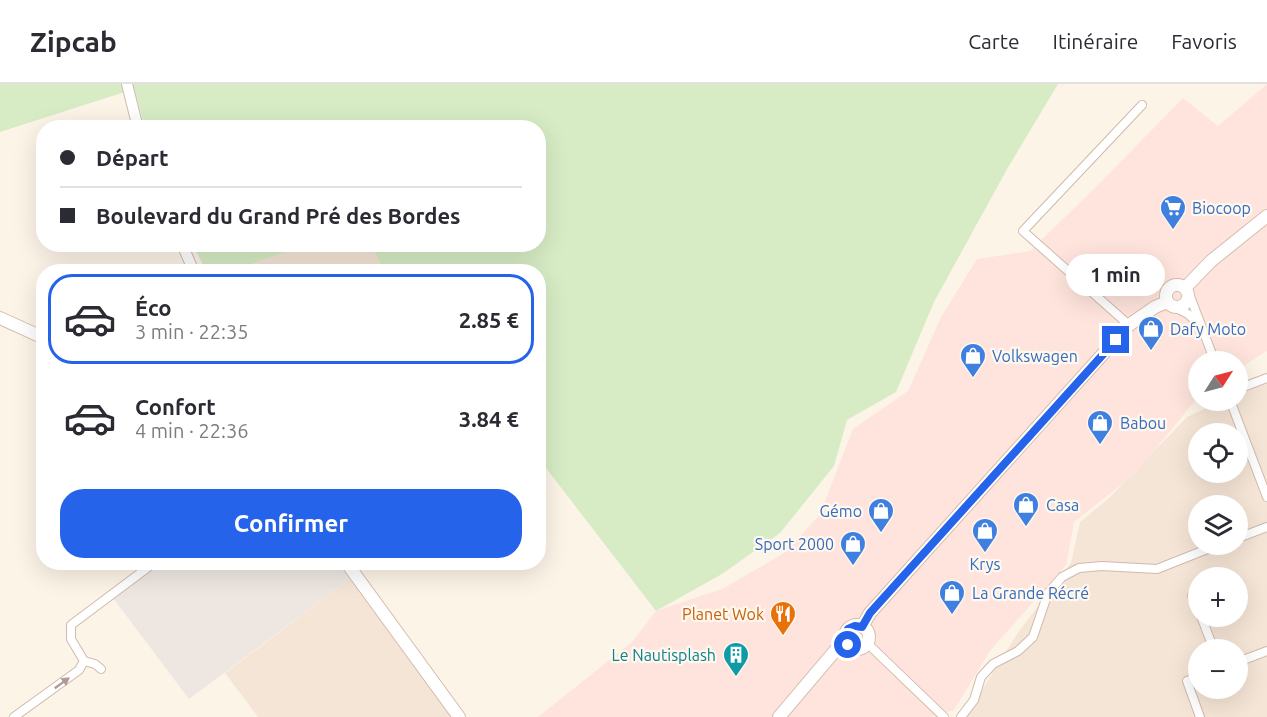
<!DOCTYPE html>
<html lang="fr">
<meta charset="utf-8">
<style>
:root{--surface:#fff;--page:#f7f7f7;--text:#2b2b33;--muted:#7c7c81;--line:#e1e1e2;--accent:#2563eb}
body{margin:0;font-family:Ubuntu,sans-serif;background:var(--page);color:var(--text);height:100vh;display:flex;flex-direction:column;font-size:22px;white-space:nowrap}
*{box-sizing:border-box;margin:0}
p{font-size:20px;color:var(--muted)}
.icon{flex:none;width:33px;height:33px;fill:none;stroke:currentColor;stroke-width:2;stroke-linecap:round;stroke-linejoin:round}
.map{position:relative;flex:1;overflow:hidden}
.drawer{position:absolute;left:36px;top:180px;width:510px;height:306px;display:flex;flex-direction:column;background:var(--surface);border-radius:24px;box-shadow:0 6px 24px #0002}
.drawer>*{flex:none}
.top-card{position:absolute;left:36px;top:36px;width:510px;height:132px;border-radius:24px;box-shadow:0 6px 24px #0002;display:grid;align-content:center;height:132px;padding:0 24px;background:var(--surface)}
.needle{width:39px;rotate:54deg}
.tools{position:absolute;left:1188px;top:267px;display:grid;gap:12px}
.tools a{display:grid;place-items:center;width:60px;height:60px;border-radius:50%;background:var(--surface);box-shadow:0 6px 24px #0002;font-size:30px}
.end{position:absolute;width:27px;height:27px;margin:-14px;border:8px solid #2563eb;background:#fff;box-shadow:0 0 0 3px #fff}
.from{border-radius:50%}
.bubble{position:absolute;height:42px;border-radius:21px;background:var(--surface);box-shadow:0 6px 24px #0002;font-size:20px;font-weight:600;line-height:42px;text-align:center}
.top-card b{display:flex;align-items:center;gap:21px;height:57px;font-size:22px}
.top-card b+b{border-top:2px solid var(--line)}
.top-card i{width:15px;height:15px;background:var(--text)}
ul{padding:10px 0 0;list-style:none}
li{display:flex;align-items:center;gap:18px;height:90px;margin:0 12px 9px;padding:0 12px;border:3px solid transparent;border-radius:24px}
li div{flex:1}
li b{display:block;font-size:22px}
li em{font-style:normal;font-weight:600}
li.active{border-color:var(--accent)}
li>.icon{width:54px;height:54px;stroke-width:1.5}
.cta{display:flex;gap:12px;margin-top:auto;padding:12px 24px}
.cta a{flex:1;height:69px;border-radius:24px;background:var(--accent);color:#fff;font-size:24px;font-weight:600;line-height:69px;text-align:center}
header{display:flex;align-items:center;gap:36px;box-sizing:border-box;height:84px;padding:0 30px;background:var(--surface);border-bottom:2px solid var(--line)}
header strong{font-size:28px}
nav{display:flex;gap:33px;margin-inline-start:auto;font-size:21px}
.map>svg:first-child{display:block}
.residential{fill:#f5e5d6;fill-rule:evenodd}
.commercial{fill:#fee4dc}
.industrial{fill:#eee7e1}
.green{fill:#d7ecc5}
.lines{fill:none;stroke-linecap:round;stroke-linejoin:round}
.minor-casing{stroke:#d0baad;stroke-width:10}
.tertiary-casing{stroke:#d0baad;stroke-width:12}
.secondary-casing{stroke:#d6bcad;stroke-width:14}
.minor{stroke:#fff;stroke-width:8}
.tertiary{stroke:#fff;stroke-width:10}
.secondary{stroke:#fff;stroke-width:12}
.oneway{fill:#af9b93}
.route{stroke:#2563eb;stroke-width:8}
.labels{text-anchor:middle;dominant-baseline:central;stroke-width:4.5;stroke-linejoin:round;paint-order:stroke}
.shop-label{font-size:16px;fill:#366cbe;stroke:#fff8ef;text-anchor:start}
.food-label{font-size:16px;fill:#c56008;stroke:#fff8ef;text-anchor:end}
.culture-label{font-size:16px;fill:#0d838f;stroke:#fff8ef;text-anchor:end}
</style>
<header>
<strong>Zipcab</strong>
<nav><a>Carte</a><a>Itinéraire</a><a>Favoris</a></nav>
</header>
<div class="map">
<svg width="1267" height="633" viewBox="0 0 1267 633">
<rect width="100%" height="100%" fill="#fdf4e8"/>
<g class="residential">
<polygon points="305,160 371,161 383,184 379,188 232,188"/>
<path d="M1267,294V633H965L1019,547L1071,479L1080,438L1109,414L1187,333L1221,317L1238,316V308ZM1198,350H1238V388H1198ZM1198,422H1238V460H1198ZM1198,494H1238V532H1198ZM1198,566H1238V604H1198Z"/>
<polygon points="350,495 451,633 258,633 225,589"/>
</g>
<polygon class="commercial" points="1267,0 1267,267 1238,285 1238,278 1198,278 1198,313 1136,389 1074,438 1066,481 990,567 954,626 931,633 538,633 632,558 656,527 722,505 786,468 820,430 853,345 908,307 941,233 977,175 1030,167 1097,102 1183,14 1218,42"/>
<polygon class="industrial" points="161,479 338,479 350,495 189,615 113,514"/>
<g class="green">
<polygon points="0,0 1058,0 1006,87 934,218 896,308 847,336 834,382 780,449 722,490 656,527 539,375 538,188 379,187 383,184 371,161 538,160 538,44 145,43 134,5 0,48"/>
<polygon points="193,161 305,161 232,187 206,187"/>
</g>
<g class="lines">
<defs>
<g id="minor">
<polyline points="1188,207 1215,278"/>
<polyline points="1174,223 1188,230 1199,240"/>
<polyline points="1129,241 1023,147 1142,21"/>
<polyline points="1238,305 1267,294"/>
<polyline points="1230,316 1267,413"/>
<polyline points="1238,454 1267,443"/>
<polyline points="1192,511 1198,527"/>
<polyline points="1201,532 1214,566"/>
<polyline points="867,559 944,633"/>
<polyline points="84,577 95,580 101,585"/>
<polyline points="1238,578 1267,567"/>
<polyline points="1198,593 1187,597 1200,633"/>
<polyline points="14,633 79,586 84,577 71,555 71,541 155,478"/>
<polyline points="961,633 974,616 981,593 993,580 1018,567 1033,553 1048,509 1062,493 1079,484 1102,482 1157,485 1220,460"/>
</g>
<g id="tertiary">
<polyline points="127,0 138,44"/>
<polyline points="182,160 194,188"/>
</g>
<g id="secondary">
<circle cx="1177" cy="212" r="11"/>
<polyline points="1185,204 1211,177 1267,132"/>
<polyline points="0,234 44,254"/>
<polyline points="346,478 459,633"/>
<circle cx="857" cy="553" r="12"/>
<polyline points="862,543 870,529 1129,241 1155,223 1167,218"/>
<polyline points="779,633 845,555"/>
</g>
</defs>
<use href="#minor" class="minor-casing"/>
<use href="#tertiary" class="tertiary-casing"/>
<use href="#secondary" class="secondary-casing"/>
<use href="#minor" class="minor"/>
<use href="#tertiary" class="tertiary"/>
<use href="#secondary" class="secondary"/>
</g>
<defs><path id="oneway-solid" d="M-6-.8H1V-3.2L6.5 0L1 3.2V.8H-6Z" transform="scale(1.5)"/></defs>
<use class="oneway" href="#oneway-solid" transform="translate(62 599) rotate(-36)"/>
<g class="lines">
<polyline class="route" points="848,561 845,555 848,545 855,542 862,543 870,529 1116,256"/>
</g>
<defs>
<symbol id="supermarket-pin" viewBox="-11 -11 22 30"><path d="M0 17L-7.5 6A9.5 9.5 0 1 1 7.5 6Z" fill="#3f7fe0" stroke="#fff8ef"/><path d="M-6-5.5h2.5l.6 2H6L4.5 2H-2.5L-4.4-4H-6ZM-1.5 3.2a1.3 1.3 0 1 0 .1 0ZM3 3.2a1.3 1.3 0 1 0 .1 0Z" fill="#fff"/></symbol>
<symbol id="shop-pin" viewBox="-11 -11 22 30"><path d="M0 17L-7.5 6A9.5 9.5 0 1 1 7.5 6Z" fill="#3f7fe0" stroke="#fff8ef"/><path d="M-5-2.5h2.3a2.7 3.5 0 0 1 5.4 0H5L5.5 6h-11ZM-1.5-2.5h3a1.5 2.3 0 0 0-3 0Z" fill="#fff"/></symbol>
<symbol id="restaurant-pin" viewBox="-11 -11 22 30"><path d="M0 17L-7.5 6A9.5 9.5 0 1 1 7.5 6Z" fill="#e8710a" stroke="#fff8ef"/><path d="M-5-6h1v4h1v-4h1v4h1v-4h1v5L-1.5 .5V6h-2V.5L-5-1ZM5-6V6H3V1.5H1.5Q1.5-4 5-6Z" fill="#fff"/></symbol>
<symbol id="building-pin" viewBox="-11 -11 22 30"><path d="M0 17L-7.5 6A9.5 9.5 0 1 1 7.5 6Z" fill="#0f9aa8" stroke="#fff8ef"/><path d="M-4-6H4V6H1V3H-1V6H-4ZM-2.5-4.3h1.7v1.8h-1.7ZM.8-4.3h1.7v1.8H.8ZM-2.5-1h1.7V.8h-1.7ZM.8-1h1.7V.8H.8Z" fill="#fff"/></symbol>
</defs>
<g fill-rule="evenodd">
<use href="#supermarket-pin" x="1158" y="109" width="30" height="40"/>
<use href="#shop-pin" x="1136" y="230" width="30" height="40"/>
<use href="#shop-pin" x="958" y="257" width="30" height="40"/>
<use href="#shop-pin" x="1085" y="324" width="30" height="40"/>
<use href="#shop-pin" x="1011" y="406" width="30" height="40"/>
<use href="#shop-pin" x="866" y="412" width="30" height="40"/>
<use href="#shop-pin" x="970" y="432" width="30" height="40"/>
<use href="#shop-pin" x="838" y="445" width="30" height="40"/>
<use href="#shop-pin" x="937" y="494" width="30" height="40"/>
<use href="#restaurant-pin" x="768" y="515" width="30" height="40"/>
<use href="#building-pin" x="721" y="556" width="30" height="40"/>
</g>
<g class="labels">
<g class="shop-label">
<text x="1192" y="124">Biocoop</text>
<text x="1170" y="245">Dafy Moto</text>
<text x="992" y="272">Volkswagen</text>
<text x="1120" y="339">Babou</text>
<text x="1046" y="421">Casa</text>
<text x="862" y="427" text-anchor="end">Gémo</text>
<text x="834" y="460" text-anchor="end">Sport 2000</text>
<text x="985" y="480" text-anchor="middle">Krys</text>
<text x="972" y="509">La Grande Récré</text>
</g>
<g class="food-label">
<text x="764" y="530">Planet Wok</text>
</g>
<g class="culture-label">
<text x="716" y="571">Le Nautisplash</text>
</g>
</g>
</svg>
<div class="tools">
<a><svg class="needle" viewBox="-14 -14 28 28"><path d="M0-13l5 13h-10z" fill="#e53935"/><path d="M0 13l5-13h-10z" fill="#7c7c81"/></svg></a>
<a><svg class="icon" aria-label="locate" viewBox="0 0 24 24"><circle cx="12" cy="12" r="6"/><path d="M12 2v4M12 18v4M2 12h4M18 12h4"/></svg></a>
<a><svg class="icon" aria-label="layers" viewBox="0 0 24 24"><path d="M12 4l9 5-9 5-9-5zM3 14l9 5 9-5"/></svg></a>
<a>+</a>
<a>−</a>
</div>
<i class="end from" style="left:848px;top:561px"></i>
<i class="end" style="left:1116px;top:256px"></i>
<div class="bubble" style="left:1066px;top:170px;width:99px">1 min</div>
<div class="top-card">
<b><i class="from"></i>Départ</b>
<b><i></i>Boulevard du Grand Pré des Bordes</b>
</div>
<section class="drawer">
<ul>
<li class="active"><svg class="icon" aria-label="car" viewBox="0 0 24 24"><path d="M5 17H2v-5l4-1 3-4h7l3 4 3 1v5h-3M9 17h6M6 11h13"/><circle cx="7" cy="17" r="2"/><circle cx="17" cy="17" r="2"/></svg><div><b>Éco</b><p>3 min · 22:35</p></div><em>2.85 €</em></li>
<li><svg class="icon" aria-label="car" viewBox="0 0 24 24"><path d="M5 17H2v-5l4-1 3-4h7l3 4 3 1v5h-3M9 17h6M6 11h13"/><circle cx="7" cy="17" r="2"/><circle cx="17" cy="17" r="2"/></svg><div><b>Confort</b><p>4 min · 22:36</p></div><em>3.84 €</em></li>
</ul>
<div class="cta"><a>Confirmer</a></div>
</section>
</div>
